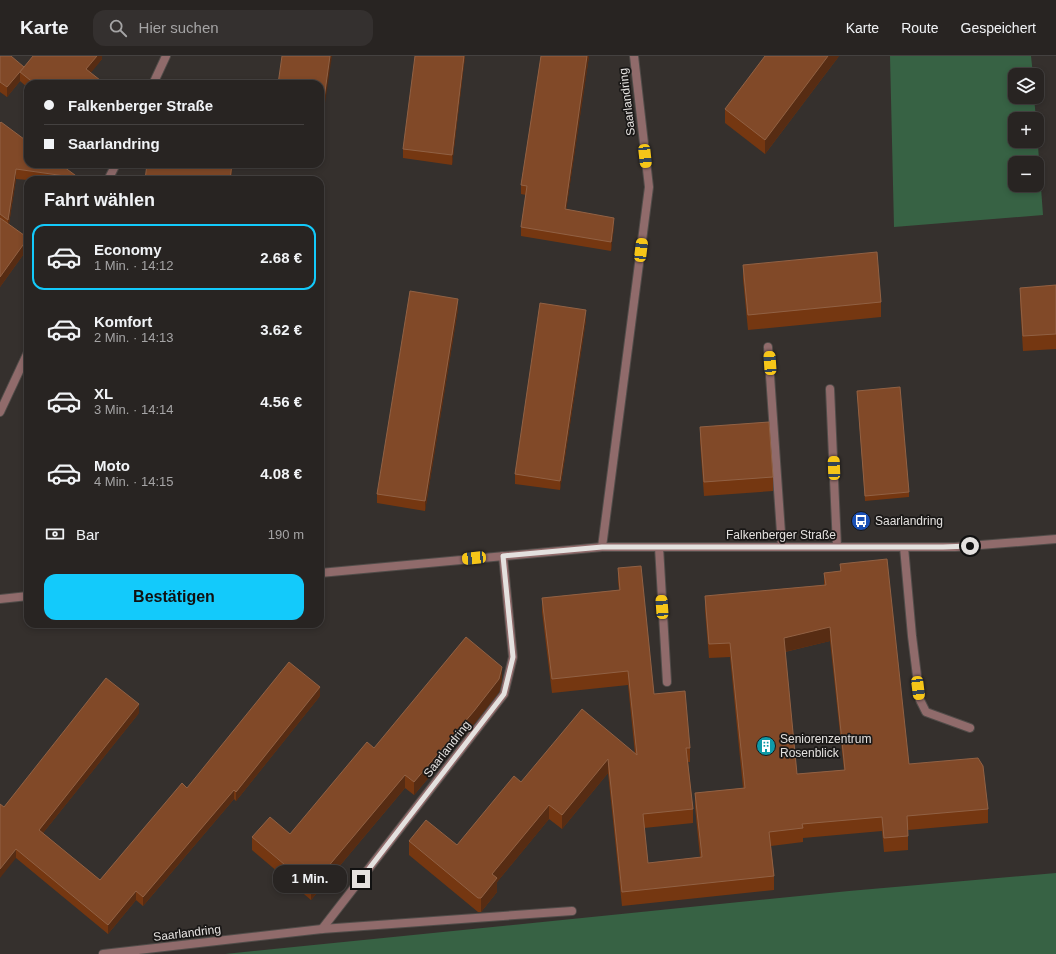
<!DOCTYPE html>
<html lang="de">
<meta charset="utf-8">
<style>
:root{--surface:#282422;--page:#34302f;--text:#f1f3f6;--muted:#a5a4a5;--line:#444140;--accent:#13cafb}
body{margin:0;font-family:Arial,sans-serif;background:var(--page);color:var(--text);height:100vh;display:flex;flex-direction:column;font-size:15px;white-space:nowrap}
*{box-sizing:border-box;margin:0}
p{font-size:13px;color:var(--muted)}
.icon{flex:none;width:22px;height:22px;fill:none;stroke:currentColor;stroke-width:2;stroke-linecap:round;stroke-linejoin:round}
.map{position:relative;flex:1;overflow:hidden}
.details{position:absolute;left:24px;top:120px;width:300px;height:452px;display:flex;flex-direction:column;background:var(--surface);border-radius:12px;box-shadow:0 2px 6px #0003,0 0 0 1px var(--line)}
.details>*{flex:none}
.guide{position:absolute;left:24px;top:24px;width:300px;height:88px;border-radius:12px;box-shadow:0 2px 6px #0003,0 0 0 1px var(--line);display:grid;align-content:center;height:88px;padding:0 20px;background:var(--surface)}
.fabs{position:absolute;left:1008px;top:12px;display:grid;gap:8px}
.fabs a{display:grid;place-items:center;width:36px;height:36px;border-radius:8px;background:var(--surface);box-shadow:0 2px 6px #0003,0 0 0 1px var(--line);font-size:20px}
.end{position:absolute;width:18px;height:18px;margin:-9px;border:5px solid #e4e1df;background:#111;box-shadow:0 0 0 2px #111}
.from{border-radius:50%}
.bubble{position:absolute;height:28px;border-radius:12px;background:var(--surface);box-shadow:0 2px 6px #0003,0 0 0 1px var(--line);font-size:13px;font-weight:700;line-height:28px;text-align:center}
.car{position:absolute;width:12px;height:24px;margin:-12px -6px;border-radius:5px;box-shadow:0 0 3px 1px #0007;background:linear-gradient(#f5c518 24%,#345 0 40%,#f5c518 0 76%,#345 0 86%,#f5c518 0)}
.guide b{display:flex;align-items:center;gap:14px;height:38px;font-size:15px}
.guide b+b{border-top:1px solid var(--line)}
.guide i{width:10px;height:10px;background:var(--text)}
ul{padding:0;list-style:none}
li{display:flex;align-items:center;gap:12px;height:66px;margin:0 8px 6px;padding:0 12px;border:2px solid transparent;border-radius:12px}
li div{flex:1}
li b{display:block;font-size:15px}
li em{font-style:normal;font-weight:700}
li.current{border-color:var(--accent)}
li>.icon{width:36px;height:36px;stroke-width:1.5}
h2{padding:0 20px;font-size:18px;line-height:48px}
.pay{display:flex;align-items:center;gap:10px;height:44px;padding:0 20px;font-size:15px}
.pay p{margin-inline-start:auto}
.primary-button{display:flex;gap:8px;margin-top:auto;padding:8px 20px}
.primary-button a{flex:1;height:46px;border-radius:12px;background:var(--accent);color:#111;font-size:16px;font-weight:700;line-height:46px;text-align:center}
header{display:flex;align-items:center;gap:24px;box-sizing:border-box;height:56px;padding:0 20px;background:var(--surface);border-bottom:1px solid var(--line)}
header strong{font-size:19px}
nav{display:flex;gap:22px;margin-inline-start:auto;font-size:14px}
.search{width:280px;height:36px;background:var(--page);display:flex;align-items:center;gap:10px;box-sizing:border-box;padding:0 14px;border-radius:12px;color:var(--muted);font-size:15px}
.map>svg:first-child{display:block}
.green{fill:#376244;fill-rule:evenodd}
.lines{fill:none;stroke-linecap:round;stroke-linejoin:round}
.service-casing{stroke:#514c49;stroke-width:10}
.minor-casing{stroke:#514c49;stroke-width:10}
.service{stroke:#906b6b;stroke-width:8}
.minor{stroke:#906b6b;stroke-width:8}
.wall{fill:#753711;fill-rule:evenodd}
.shaded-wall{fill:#572c13}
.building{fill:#814928;stroke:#916144;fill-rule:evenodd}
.route{stroke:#e4e1df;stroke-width:5}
.labels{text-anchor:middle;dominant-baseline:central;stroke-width:3.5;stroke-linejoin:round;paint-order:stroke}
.street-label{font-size:12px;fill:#e4e1df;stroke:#1a1817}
.poi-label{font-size:12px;fill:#e4e1df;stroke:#1a1817;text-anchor:start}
</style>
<header>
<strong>Karte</strong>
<div class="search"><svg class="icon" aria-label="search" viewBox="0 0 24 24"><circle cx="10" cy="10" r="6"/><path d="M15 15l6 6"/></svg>Hier suchen</div>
<nav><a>Karte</a><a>Route</a><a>Gespeichert</a></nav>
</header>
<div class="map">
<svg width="1056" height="898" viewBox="0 0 1056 898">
<rect width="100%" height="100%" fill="#35302d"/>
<g class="green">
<path d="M890,0H1031L1033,19H1015V41H1034L1036,63H1015V85H1037V76L1043,159L894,171ZM1015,107H1037V129H1015Z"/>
<polygon points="1056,817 1056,898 225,898 849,835"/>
</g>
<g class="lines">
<defs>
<g id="service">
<polyline points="768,291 782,491"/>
<polyline points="830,333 837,491"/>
<polyline points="659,491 667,626"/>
<polyline points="904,491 912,580 920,644 926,656 970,672"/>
</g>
<g id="minor">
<polyline points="153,28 166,0"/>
<polyline points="108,124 116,108"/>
<polyline points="0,356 28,296"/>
<polyline points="602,491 649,131 634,0"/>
<polyline points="320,517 602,491 955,491 1056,483"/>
<polyline points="0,543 28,540"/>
<polyline points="322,873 504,638 513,601 503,500"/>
<polyline points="103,898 322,873 572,855"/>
</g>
</defs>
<use href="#service" class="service-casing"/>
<use href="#minor" class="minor-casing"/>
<use href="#service" class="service"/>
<use href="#minor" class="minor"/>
</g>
<g class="wall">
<polygon points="0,0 24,11 102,0 102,3 90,17 100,28 28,28 28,32 20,25 7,41 0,36"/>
<polygon points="465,0 452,109 403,102 403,93"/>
<polygon points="541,0 589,0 566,154 614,170 611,195 521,180 521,171 526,139 521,138 521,129"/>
<polygon points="839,0 765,98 725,67 725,53"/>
<polygon points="0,67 79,122 79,124 28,124 16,123 9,168 28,182 28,192 0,231"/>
<polygon points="743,209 881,246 881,261 748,274 743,223"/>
<polygon points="1056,229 1056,293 1023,295 1020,246 1020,232"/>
<polygon points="458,253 425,455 377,447 377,438"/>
<polygon points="586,264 560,434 515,428 515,418"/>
<polygon points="857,335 909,436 909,441 865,445"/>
<polygon points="700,371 773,421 773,435 704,440 700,385"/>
<path d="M840,508L909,708L988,753V767L908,774V794L884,796L882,775L803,782V786L771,790L774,820V834L622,850L608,717L562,773L549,763L497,826V836L481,856H478L409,799V785L457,789L521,726L635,698L628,629L552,637L542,556V542L619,534L618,526V512L654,638L690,692V706H688L693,753V767L644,772L648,807L700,801L695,751V737L743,732L730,601L709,602L705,554V540L824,529V517L840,515ZM830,585L844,714L797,718L785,596Z"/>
<polygon points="502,624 499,636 474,668 414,739 405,732 311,844 252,794 252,781 290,778 374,692"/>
<polygon points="320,640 236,745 234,743 143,850 136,844 108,878 16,802 4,751 139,657 43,777 100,824 187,732"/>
</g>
<g class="shaded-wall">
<polygon points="97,0 102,0 102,3 86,23 86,13"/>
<polygon points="330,0 332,0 320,80 320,71"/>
<polygon points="464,0 465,0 452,109 452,99"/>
<polygon points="587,0 589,0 565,162 565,153"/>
<polygon points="828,0 839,0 765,98 765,84"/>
<polygon points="24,11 20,16 20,25 7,41 7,31"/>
<polygon points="232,108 233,108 231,124 230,124"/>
<polygon points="16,113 16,123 8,174 8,164"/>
<polygon points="614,162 614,170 611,195 611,186"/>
<polygon points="28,182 28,192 0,231 0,221"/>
<polygon points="458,243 458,253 425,455 425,445"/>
<polygon points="586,254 586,264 560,434 560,425"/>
<polygon points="830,571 830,585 784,596 784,582"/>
<polygon points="502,611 502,624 499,636 474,668 414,739 414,726"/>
<polygon points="320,631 320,640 236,745 236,736"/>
<polygon points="139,648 139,657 39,782 39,774"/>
<polygon points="608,703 608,717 562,773 562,759"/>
<polygon points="405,719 405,732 311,844 311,831"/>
<polygon points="234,734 234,743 143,850 143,841"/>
<polygon points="549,749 549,763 497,826 497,836 481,856 481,842 492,818"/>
<polygon points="16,793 16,802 0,822 0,813"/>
<polygon points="136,835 136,844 108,878 108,869"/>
</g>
<g class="building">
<polygon points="0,0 11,0 24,11 7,31 0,26"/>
<polygon points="33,0 97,0 86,13 100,24 97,28 35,28 20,16"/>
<polygon points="282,0 330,0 320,71 320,28 278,28"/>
<polygon points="415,0 464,0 452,99 403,93"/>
<polygon points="541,0 587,0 565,153 614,162 611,186 521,171 527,130 521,129"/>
<polygon points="765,0 828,0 765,84 725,53"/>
<polygon points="1,66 28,86 28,108 60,108 79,122 16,113 8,164 0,158 0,67"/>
<polygon points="147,108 232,108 230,124 145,124"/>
<polygon points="0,162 28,182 0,221"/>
<polygon points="877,196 881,246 748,259 743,209"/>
<polygon points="1056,229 1056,278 1023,280 1020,232"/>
<polygon points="410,235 458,243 425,445 377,438"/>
<polygon points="540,247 586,254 560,425 515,418"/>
<polygon points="900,331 909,436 865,440 857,335"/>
<polygon points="769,366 773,421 704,426 700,371"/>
<path d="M887,503L909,708L978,702L983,710L988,753L907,760L908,780L884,782L882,761L802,768L803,772L769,776L774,820L622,836L608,703L562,759L549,749L492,818L497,822L481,842H478L409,785L426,764L457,789L514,720L521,726L582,653L637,699L628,615L552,623L542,542L620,534L618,512L641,510L654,638L685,635L690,692H686L693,753L643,758L648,807L702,801L695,737L745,732L730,587L709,588L705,540L826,529L824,517L841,515L840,508ZM830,571L845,714L797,718L784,582Z"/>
<polygon points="466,581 502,611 499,623 474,655 414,726 405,719 311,831 252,781 270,761 290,778 367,686 374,692"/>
<polygon points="289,606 320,631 236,736 234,734 143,841 136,835 108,869 16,793 0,813 0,748 4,751 106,622 139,648 39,774 100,824 182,727 187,732"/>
</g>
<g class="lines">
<polyline class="route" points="361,823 504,638 513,601 503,500 602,491 943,491 970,490"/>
</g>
<defs>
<symbol id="bus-disc" viewBox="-11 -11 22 22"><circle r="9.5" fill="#1a4fb4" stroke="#1a1817"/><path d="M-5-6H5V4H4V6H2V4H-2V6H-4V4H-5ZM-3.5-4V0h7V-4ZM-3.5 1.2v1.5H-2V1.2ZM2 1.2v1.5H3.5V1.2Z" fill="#fff"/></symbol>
<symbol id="building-disc" viewBox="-11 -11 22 22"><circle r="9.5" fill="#0f9aa8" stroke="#1a1817"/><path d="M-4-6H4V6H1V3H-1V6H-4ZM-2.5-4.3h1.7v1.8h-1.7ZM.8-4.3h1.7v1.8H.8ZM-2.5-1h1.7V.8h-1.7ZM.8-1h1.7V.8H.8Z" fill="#fff"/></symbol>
</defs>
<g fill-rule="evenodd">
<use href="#bus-disc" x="850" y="454" width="22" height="22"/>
<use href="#building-disc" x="755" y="679" width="22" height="22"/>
</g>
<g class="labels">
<g class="street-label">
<text transform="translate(627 46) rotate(-97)">Saarlandring</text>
<text x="781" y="479">Falkenberger Straße</text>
<text transform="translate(447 693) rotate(-52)">Saarlandring</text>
<text transform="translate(187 877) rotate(-7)">Saarlandring</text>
</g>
<g class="poi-label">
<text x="875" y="465">Saarlandring</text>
<text x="780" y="683">Seniorenzentrum<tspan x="780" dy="14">Rosenblick</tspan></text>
</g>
</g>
</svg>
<div class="fabs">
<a><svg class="icon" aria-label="layers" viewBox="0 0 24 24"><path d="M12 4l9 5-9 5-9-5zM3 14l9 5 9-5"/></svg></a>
<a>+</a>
<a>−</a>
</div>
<i class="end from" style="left:970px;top:490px"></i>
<i class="end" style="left:361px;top:823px"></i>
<div class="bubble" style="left:273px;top:809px;width:74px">1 Min.</div>
<i class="car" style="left:645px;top:100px;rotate:174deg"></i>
<i class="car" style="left:641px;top:194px;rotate:7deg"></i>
<i class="car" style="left:770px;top:307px;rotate:356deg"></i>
<i class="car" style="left:834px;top:412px;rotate:358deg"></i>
<i class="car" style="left:474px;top:502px;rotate:264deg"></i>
<i class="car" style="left:662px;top:551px;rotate:356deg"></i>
<i class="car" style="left:918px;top:632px;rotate:173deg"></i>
<div class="guide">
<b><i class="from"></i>Falkenberger Straße</b>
<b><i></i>Saarlandring</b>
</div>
<section class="details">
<h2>Fahrt wählen</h2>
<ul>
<li class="current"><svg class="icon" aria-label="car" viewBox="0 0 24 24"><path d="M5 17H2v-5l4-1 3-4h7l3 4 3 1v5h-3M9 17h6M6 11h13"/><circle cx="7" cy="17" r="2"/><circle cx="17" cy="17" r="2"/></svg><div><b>Economy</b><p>1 Min. · 14:12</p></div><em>2.68 €</em></li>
<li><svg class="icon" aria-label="car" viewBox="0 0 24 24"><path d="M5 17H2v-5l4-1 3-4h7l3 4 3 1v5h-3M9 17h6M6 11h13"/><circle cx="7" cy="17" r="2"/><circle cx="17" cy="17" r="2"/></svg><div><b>Komfort</b><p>2 Min. · 14:13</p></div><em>3.62 €</em></li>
<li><svg class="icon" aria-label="car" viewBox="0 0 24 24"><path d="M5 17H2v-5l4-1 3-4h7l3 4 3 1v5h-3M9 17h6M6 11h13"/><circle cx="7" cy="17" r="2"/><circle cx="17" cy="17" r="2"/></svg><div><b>XL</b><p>3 Min. · 14:14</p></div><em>4.56 €</em></li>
<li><svg class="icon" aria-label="car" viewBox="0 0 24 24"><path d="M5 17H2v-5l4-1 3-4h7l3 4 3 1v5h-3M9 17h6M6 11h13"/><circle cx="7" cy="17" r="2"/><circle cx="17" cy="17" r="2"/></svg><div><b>Moto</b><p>4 Min. · 14:15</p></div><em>4.08 €</em></li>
</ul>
<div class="pay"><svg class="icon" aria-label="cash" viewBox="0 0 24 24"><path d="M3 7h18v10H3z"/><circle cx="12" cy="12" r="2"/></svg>Bar<p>190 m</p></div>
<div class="primary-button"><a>Bestätigen</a></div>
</section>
</div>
